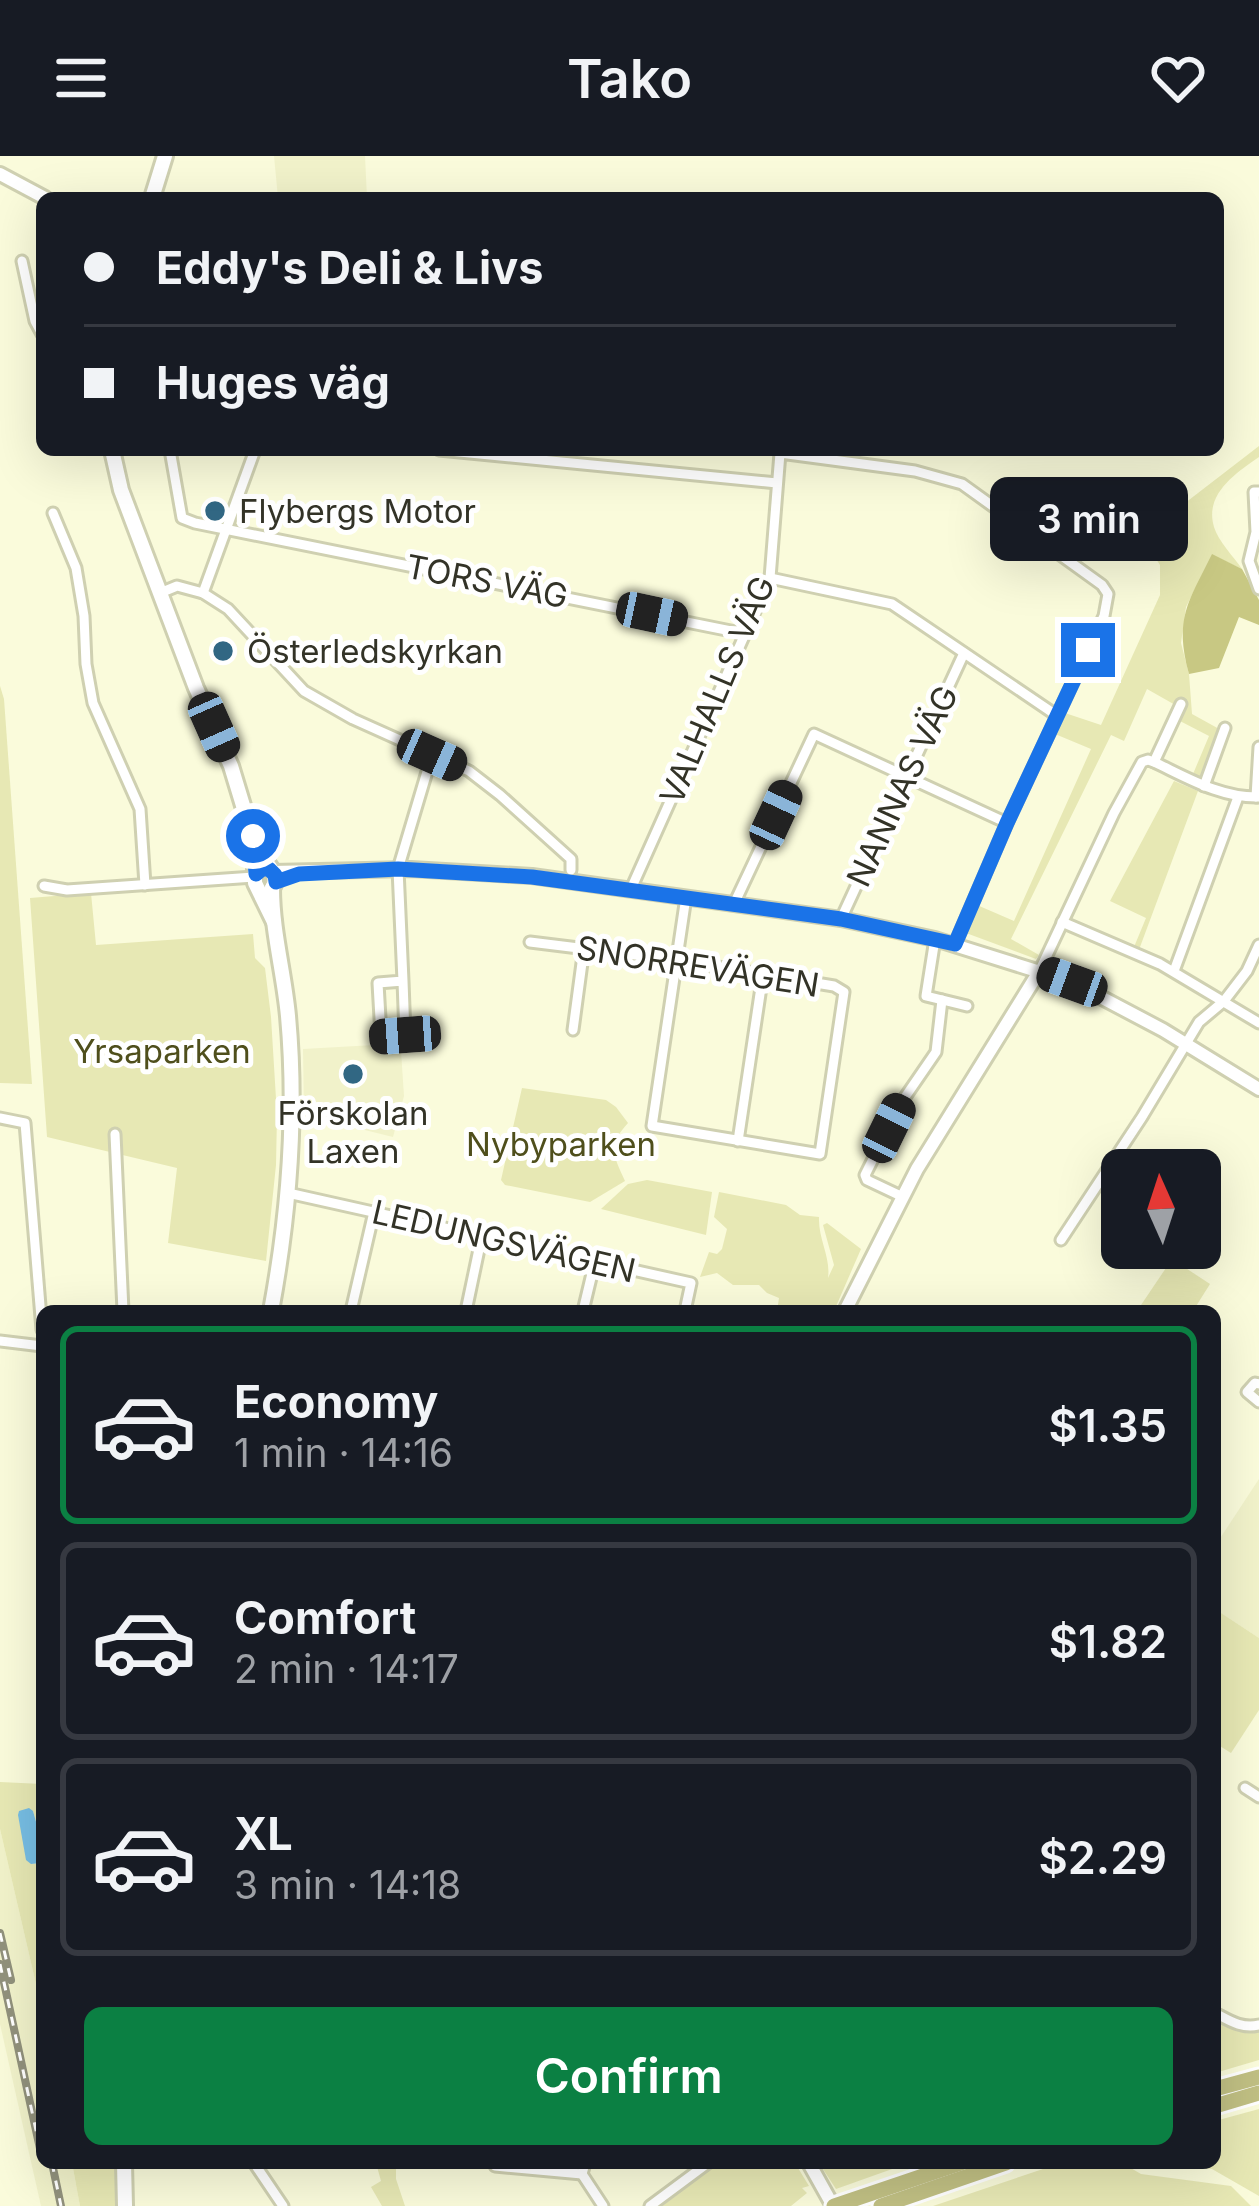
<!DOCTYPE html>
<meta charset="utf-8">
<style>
:root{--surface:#171b24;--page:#20242c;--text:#f1f3f6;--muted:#9ea1a6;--line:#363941;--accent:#0b8043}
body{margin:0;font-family:Inter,sans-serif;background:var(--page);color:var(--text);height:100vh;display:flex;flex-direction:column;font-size:45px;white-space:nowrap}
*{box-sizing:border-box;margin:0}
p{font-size:39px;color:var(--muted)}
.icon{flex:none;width:66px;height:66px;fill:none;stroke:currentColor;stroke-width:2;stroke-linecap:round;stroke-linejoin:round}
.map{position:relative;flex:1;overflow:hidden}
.side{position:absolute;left:36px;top:1149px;width:1185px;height:864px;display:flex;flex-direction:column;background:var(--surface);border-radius:18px;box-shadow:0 12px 48px #0002}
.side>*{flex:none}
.top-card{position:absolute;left:36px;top:36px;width:1188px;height:264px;border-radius:18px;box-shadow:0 12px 48px #0002;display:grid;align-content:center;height:264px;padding:0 48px;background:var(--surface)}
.needle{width:78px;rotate:357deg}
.tools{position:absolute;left:1101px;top:993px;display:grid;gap:24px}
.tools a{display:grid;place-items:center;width:120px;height:120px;border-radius:18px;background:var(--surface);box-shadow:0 12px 48px #0002;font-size:60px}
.end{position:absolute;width:54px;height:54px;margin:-27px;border:15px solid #1a73e8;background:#fff;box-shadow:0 0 0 6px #fff}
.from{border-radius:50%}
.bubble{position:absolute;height:84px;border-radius:18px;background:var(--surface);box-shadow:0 12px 48px #0002;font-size:39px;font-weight:600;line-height:84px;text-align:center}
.car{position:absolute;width:36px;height:72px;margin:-36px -18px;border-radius:15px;box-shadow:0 0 9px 3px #0007;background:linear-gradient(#222 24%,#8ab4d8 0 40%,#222 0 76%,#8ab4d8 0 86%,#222 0)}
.top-card b{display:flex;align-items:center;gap:42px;height:114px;font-size:45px}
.top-card b+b{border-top:3px solid var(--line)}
.top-card i{width:30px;height:30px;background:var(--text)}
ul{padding:21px 0 0;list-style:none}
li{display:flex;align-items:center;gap:36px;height:198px;margin:0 24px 18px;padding:0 24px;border:6px solid var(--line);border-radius:18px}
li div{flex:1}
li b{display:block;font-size:45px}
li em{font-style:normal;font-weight:600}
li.active{border-color:var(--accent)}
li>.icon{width:108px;height:108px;stroke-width:1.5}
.primary-button{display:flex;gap:24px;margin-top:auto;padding:24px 48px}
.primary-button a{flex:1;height:138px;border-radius:18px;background:var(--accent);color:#fff;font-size:48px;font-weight:600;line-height:138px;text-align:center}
header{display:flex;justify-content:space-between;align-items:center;height:156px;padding:0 48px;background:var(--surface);font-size:54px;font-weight:600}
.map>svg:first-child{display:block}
.built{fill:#f1f2ca}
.green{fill:#e7e8b4}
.forest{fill:#c8c883}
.water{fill:#77bee4}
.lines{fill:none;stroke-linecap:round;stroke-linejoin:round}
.minor-casing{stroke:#cfd0b1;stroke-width:15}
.tertiary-casing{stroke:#cfd0b1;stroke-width:18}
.secondary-casing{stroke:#cfd0b1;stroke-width:20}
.primary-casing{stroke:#fff;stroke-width:21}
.minor{stroke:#fff;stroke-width:9}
.tertiary{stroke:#fff;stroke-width:12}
.secondary{stroke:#fff;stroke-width:14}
.primary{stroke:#c0bf83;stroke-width:15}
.rail-casing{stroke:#91917c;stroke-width:8}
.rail{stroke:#fff;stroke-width:3;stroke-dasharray:9;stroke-linecap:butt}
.route{stroke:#1a73e8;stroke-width:15}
.poi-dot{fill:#316783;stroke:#fff;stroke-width:4.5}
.labels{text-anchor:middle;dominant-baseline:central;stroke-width:10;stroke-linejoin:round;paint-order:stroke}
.poi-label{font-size:33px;fill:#333327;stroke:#fff;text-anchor:start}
.street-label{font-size:33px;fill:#333327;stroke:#fff}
.park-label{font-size:33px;fill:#4f4f1c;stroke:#fff}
</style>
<header><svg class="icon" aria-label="menu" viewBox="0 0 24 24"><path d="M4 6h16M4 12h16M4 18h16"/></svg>Tako<svg class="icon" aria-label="heart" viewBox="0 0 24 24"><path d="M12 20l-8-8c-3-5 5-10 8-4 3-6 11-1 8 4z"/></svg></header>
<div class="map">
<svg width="1259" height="2050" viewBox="0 0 1259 2050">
<rect width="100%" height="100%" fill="#fafbdb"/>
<g class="built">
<polygon points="274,0 365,0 367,42 278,42"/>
<polygon points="392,888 401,895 404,940 393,981 304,959 303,893"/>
<polygon points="1259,1323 1259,1482 1215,1453 1215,1390"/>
<polygon points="0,1673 42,1854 42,2007 72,2007 80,2050 41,2050 0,1868"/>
</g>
<g class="green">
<path d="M1259,290V301C1236,317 1204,338 1214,371C1218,385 1234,401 1242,413L1212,399L1186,451L1181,487L1189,518L1192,558L1221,574L1203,623L1193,618L1209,580L1178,564L1187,547L1182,543L1177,550L1147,533L1124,585L1111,579L1011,783L1039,799L1036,803L966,777L977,749L1014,765L1091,593L1055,578L1065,557L1101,569L1160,439V409L1147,389L1133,383L1150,374Z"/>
<polygon points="0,530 4,543 32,928 0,927"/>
<polygon points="1174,625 1198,635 1140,791 1134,791 1146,762 1110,745"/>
<polygon points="91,737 96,789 253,778 255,802 265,812 271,861 277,959 276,1009 266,1105 168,1087 177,1012 47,981 30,742"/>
<path d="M522,932L606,944L616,951L628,967C607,990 613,998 625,1025L590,1046L505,1029L501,1024Z"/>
<polygon points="647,1024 712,1036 706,1079 601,1053 628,1028"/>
<path d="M719,1036L786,1049L800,1059L819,1061C818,1083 831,1101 828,1122L834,1109L823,1069L827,1067L861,1093L834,1155H777L779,1142L767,1137L759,1129H733L717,1117L700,1121L709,1096L717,1098L722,1093L727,1073L714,1061Z"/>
<polygon points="1172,1103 1210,1128 1193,1155 1137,1155"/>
<polygon points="1215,1453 1259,1482 1259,1554 1231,1597 1215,1587"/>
<polygon points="0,1626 42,1628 42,1687 33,1655 31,1708 42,1707 42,1854 0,1673"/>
<polygon points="1215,1864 1246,1877 1259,1873 1259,1904 1215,1917"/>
<polygon points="1259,1953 1259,2040 1212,2013 1148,2007 1215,2007 1215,1965"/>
<polygon points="72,2007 115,2007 119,2050 80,2050"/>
<polygon points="376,2007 396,2007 396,2023 405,2050 382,2050 371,2031 381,2025"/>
<polygon points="723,2007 795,2007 809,2030 802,2032 807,2037 791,2050 662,2050 713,2011 716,2012"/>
<polygon points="819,2007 909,2007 836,2033"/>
<polygon points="1061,2007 1108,2007 1109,2010 1122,2007 1141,2018 1231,2030 1251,2050 933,2050"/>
</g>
<path class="forest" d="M1212,398L1242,413L1259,444V469L1239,461L1219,512L1189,518C1174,462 1188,447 1212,398Z"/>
<polygon class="water" points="29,1652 33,1655 42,1687 42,1707 31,1708 26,1704 18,1659 19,1655"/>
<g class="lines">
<defs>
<g id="minor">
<polyline points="22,105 35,165 42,178"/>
<polyline points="170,294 182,362 195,367 746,478"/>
<polyline points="439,294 777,327"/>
<polyline points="1259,336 1254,336 1256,376 1249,405 1259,433"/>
<polyline points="53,357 76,412 84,460 86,508 93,547 140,653 145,729"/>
<polyline points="770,422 892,448 1056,559"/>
<polyline points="160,437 177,430 203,437 228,453 304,535 353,563 469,615 500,639 571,703 571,714"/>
<polyline points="203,437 255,294"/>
<path d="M1154,606C1188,622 1221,642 1259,641"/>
<polyline points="1204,630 1225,572"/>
<polyline points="1256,641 1259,591"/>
<polyline points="44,730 67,734 254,721"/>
<polyline points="631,733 770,422 780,297 915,315 962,328 1102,429 1108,438 1104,460 1007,667 955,788"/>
<polyline points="734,748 814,578 1007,667"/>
<polyline points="841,763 964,497"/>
<polyline points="1062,766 1160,808 1259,867"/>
<polyline points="935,783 926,840 967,850"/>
<polyline points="530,786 676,804 834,830 844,836 820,998 652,970 686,741"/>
<polyline points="1040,814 1114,657 1142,606 1148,604 1154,606 1181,548"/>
<polyline points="1174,815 1238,641"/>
<polyline points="403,825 405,879 381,880 378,827 403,825 398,713 432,599"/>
<polyline points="573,874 584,792"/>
<polyline points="0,962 25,967 42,1174"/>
<polyline points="115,978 123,1155"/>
<polyline points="738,985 763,818"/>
<polyline points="288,1037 691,1127 685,1155"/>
<polyline points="903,1041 867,1024 865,1019 901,947 936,896 942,844"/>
<polyline points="1061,1084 1142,961 1199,866 1224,845 1247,815 1259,789"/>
<polyline points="351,1155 374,1056"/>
<polyline points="466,1155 482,1079"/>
<polyline points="583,1155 595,1105"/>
<polyline points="0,1185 42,1190"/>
<polyline points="1259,1228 1255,1227 1247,1236 1259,1246"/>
<polyline points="1245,1632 1259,1641"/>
<path d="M1215,1857C1230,1865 1242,1873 1259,1869"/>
<polyline points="254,2007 283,2050"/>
<polyline points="585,2007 582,2018 603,2050"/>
<polyline points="495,2010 582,2018"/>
<polyline points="650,2050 708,2007"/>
</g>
<g id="tertiary">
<polyline points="0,18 45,42"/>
<polyline points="273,716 411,713 532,720 841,763 935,783 1072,826 1163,874 1259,933"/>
<polyline points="845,1155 917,1013 1040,814"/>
<polyline points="809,2007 833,2050"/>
</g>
<g id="secondary">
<polyline points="152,42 165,0"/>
<polyline points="112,294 121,334 135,371 196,532 231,610 255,689 255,727 274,766"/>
<path d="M258,694C265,706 281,719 272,732"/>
<path d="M271,1155C289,1058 297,959 288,860C284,817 272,775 272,732"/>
<polyline points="124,2007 125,2050"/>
</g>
<g id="primary">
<polyline points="1215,1933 1259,1921"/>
<polyline points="1215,1950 1259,1937"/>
<polyline points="834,2050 961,2007"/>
<polyline points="881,2050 1006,2007"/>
</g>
</defs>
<use href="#minor" class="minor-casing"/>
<use href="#tertiary" class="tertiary-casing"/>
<use href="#secondary" class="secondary-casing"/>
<use href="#primary" class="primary-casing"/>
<use href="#minor" class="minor"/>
<use href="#tertiary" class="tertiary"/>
<use href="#secondary" class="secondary"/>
<use href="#primary" class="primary"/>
<defs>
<g id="rail">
<polyline points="0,1777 11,1824"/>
<polyline points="0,1808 42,2002"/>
<polyline points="52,2007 61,2050"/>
</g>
</defs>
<use href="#rail" class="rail-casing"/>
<use href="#rail" class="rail"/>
</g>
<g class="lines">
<polyline class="route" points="253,680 256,718 262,713 269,713 275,719 276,726 299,718 398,713 532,721 841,763 955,788 1007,667 1088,494"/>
</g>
<g class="poi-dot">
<circle cx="215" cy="355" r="12"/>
<circle cx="223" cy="495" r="12"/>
<circle cx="353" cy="918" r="12"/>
</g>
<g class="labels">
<g class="poi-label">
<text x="239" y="355">Flybergs Motor</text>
<text x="247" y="495">Österledskyrkan</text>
<text x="353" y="957" text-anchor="middle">Förskolan<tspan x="353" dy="38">Laxen</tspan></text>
</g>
<g class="street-label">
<text transform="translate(487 425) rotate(11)">TORS VÄG</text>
<text transform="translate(717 534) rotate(-67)">VALHALLS VÄG</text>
<text transform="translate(902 630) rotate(-65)">NANNAS VÄG</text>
<text transform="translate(698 810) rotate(9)">SNORREVÄGEN</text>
<text transform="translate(504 1085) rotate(13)">LEDUNGSVÄGEN</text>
</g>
<g class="park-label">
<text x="162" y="895">Yrsaparken</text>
<text x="561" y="988">Nybyparken</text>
</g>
</g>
</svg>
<div class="tools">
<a><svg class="needle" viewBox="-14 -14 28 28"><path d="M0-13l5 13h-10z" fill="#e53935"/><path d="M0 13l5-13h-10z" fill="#9ea1a6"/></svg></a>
</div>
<i class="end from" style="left:253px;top:680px"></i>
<i class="end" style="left:1088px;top:494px"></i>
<div class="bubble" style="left:990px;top:321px;width:198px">3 min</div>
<i class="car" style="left:652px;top:458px;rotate:102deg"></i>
<i class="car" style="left:214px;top:571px;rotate:156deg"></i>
<i class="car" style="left:432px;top:599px;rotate:114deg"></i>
<i class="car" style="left:776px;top:659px;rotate:25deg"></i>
<i class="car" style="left:1072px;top:826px;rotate:290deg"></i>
<i class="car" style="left:405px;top:879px;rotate:266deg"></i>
<i class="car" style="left:889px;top:972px;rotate:26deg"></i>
<div class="top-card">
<b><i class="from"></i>Eddy's Deli &amp; Livs</b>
<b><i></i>Huges väg</b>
</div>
<section class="side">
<ul>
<li class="active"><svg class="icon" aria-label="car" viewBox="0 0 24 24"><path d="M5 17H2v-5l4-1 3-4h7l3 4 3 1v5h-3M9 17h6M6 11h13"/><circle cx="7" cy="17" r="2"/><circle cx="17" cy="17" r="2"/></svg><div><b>Economy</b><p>1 min · 14:16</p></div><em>$1.35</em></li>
<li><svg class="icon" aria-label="car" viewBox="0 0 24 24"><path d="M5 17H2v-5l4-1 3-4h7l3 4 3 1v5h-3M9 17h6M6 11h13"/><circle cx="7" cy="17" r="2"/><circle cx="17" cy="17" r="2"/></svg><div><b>Comfort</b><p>2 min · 14:17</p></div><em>$1.82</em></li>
<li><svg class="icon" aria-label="car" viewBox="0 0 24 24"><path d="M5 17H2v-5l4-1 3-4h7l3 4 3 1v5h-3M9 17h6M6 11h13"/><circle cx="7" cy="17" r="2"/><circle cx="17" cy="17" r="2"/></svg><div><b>XL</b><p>3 min · 14:18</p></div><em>$2.29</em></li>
</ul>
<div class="primary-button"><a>Confirm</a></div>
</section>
</div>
